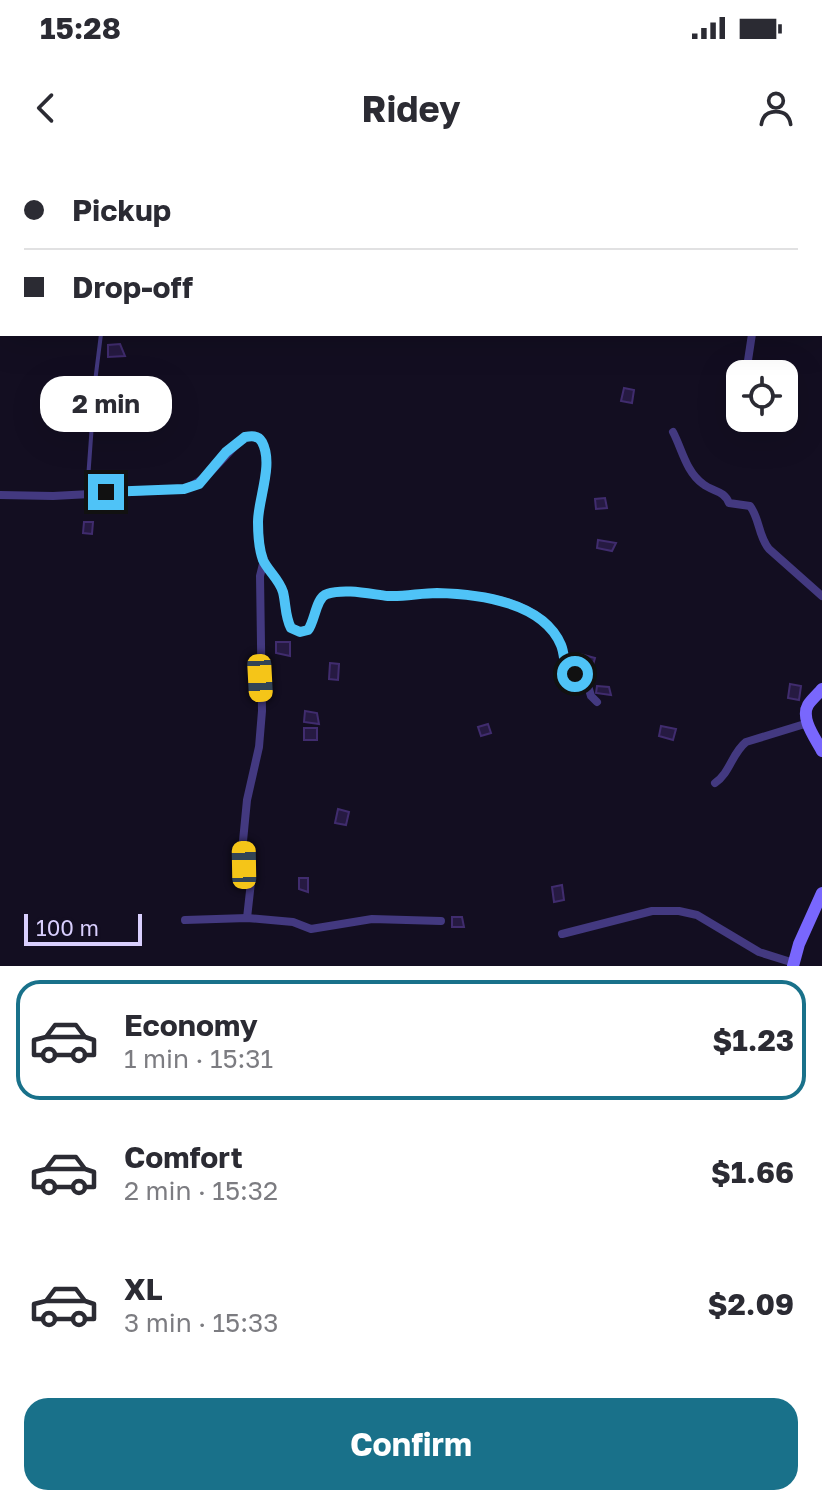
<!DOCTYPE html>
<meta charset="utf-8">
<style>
:root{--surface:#fff;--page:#f7f7f7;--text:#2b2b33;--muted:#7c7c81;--line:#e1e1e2;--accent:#19718a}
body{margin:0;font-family:"Golos Text",sans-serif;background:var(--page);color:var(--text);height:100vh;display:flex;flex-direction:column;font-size:30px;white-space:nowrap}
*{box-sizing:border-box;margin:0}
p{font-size:26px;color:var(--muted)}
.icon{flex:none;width:44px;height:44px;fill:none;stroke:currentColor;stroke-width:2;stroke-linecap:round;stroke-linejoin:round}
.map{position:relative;height:806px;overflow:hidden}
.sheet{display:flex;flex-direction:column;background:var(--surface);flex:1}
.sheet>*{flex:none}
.guide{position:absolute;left:0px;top:0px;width:822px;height:176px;box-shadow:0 8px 32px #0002;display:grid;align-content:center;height:176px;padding:0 24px;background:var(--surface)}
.tools{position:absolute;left:726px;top:200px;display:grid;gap:16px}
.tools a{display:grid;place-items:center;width:72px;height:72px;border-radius:16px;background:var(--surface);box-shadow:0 8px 32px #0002;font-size:40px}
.scale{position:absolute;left:24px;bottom:20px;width:118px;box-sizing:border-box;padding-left:8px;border:4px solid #d9cffe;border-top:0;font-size:22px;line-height:28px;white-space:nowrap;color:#d9cffe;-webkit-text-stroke:6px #130e21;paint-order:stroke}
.end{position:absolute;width:36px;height:36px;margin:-18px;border:10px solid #4fc3f7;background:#111;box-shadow:0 0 0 4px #111}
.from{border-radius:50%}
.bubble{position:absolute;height:56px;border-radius:24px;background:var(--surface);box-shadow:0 8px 32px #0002;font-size:26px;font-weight:700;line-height:56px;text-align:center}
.car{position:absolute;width:24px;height:48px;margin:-24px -12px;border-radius:10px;box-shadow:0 0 6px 2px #0007;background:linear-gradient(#f5c518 24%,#345 0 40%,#f5c518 0 76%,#345 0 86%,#f5c518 0)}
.guide b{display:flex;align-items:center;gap:28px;height:76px;font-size:30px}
.guide b+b{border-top:2px solid var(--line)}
.guide i{width:20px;height:20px;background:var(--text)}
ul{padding:14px 0 0;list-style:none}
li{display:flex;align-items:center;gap:24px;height:120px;margin:0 16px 12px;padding:0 8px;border:4px solid transparent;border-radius:24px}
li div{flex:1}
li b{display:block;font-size:30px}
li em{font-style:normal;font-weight:700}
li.current{border-color:var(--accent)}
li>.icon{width:72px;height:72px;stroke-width:1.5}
.primary-button{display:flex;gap:16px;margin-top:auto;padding:16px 24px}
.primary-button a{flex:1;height:92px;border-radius:24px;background:var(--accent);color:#fff;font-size:32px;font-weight:700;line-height:92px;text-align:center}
.status{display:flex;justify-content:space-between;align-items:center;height:56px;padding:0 40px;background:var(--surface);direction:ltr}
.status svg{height:22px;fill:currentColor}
header{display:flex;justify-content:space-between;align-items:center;height:104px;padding:0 24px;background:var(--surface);font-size:36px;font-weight:700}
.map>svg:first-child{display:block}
.building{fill:#261a42;stroke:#402c6e;stroke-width:2}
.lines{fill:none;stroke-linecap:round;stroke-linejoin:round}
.lane{stroke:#433980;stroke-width:4}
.street{stroke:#433980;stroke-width:8}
.secondary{stroke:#7967fd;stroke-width:12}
.route{stroke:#4fc3f7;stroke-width:10}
</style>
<div class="status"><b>15:28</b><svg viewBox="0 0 49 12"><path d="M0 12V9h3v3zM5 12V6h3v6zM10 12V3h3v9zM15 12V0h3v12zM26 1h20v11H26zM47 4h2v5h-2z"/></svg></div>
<header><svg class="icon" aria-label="back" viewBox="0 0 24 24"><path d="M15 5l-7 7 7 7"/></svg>Ridey<svg class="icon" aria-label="person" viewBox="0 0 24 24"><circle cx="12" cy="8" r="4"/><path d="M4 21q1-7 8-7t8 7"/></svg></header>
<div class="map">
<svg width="822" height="806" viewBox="0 0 822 806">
<rect width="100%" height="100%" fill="#130e21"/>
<g class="building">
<polygon points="120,184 125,196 108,197 108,185"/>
<polygon points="624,228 634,230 632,243 621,241"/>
<polygon points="605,338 607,348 596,349 595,339"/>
<polygon points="84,362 93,362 92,374 83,373"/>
<polygon points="598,380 616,383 612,391 597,388"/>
<polygon points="276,482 290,482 290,496 276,493"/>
<polygon points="580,494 595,498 591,512 576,507"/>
<polygon points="330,503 339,504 338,520 329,519"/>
<polygon points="790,524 801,526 799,540 788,538"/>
<polygon points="597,526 609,527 611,535 596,533"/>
<polygon points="305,551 317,553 319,564 304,562"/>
<polygon points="488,564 491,573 481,576 478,567"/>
<polygon points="661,566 676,569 673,580 659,576"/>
<rect x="304" y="568" width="13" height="12"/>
<polygon points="338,649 349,652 346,665 335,663"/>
<polygon points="299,718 308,718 308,732 299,729"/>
<polygon points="562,725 564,740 554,742 552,727"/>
<polygon points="452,757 462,757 464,767 452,767"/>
</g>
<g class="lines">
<polyline class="lane" points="87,333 95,222 101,174"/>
<g class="street">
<polyline points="820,51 822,51"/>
<polyline points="747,207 752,174"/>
<path d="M673,272C682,289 686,312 703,324C713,332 724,330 729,343L750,346C760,359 758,376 769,389L822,436"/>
<path d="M0,335L53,336L184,329C210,320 224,294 245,277C251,276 258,275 262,282C275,306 258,338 258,362C258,374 259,389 263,400C268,411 279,419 283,432C286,444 285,457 291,468L300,472L308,470C315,461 316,437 327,434C345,428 370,434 388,436C404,437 421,433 437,433C480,434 543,440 561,485C564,492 564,501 566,509L586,519L591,536L597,542"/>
<path d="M715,623C730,613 732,593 746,582L808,563"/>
<polyline points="247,758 251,722 244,705 243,681 247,640 259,587 262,551 260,416 264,400"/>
<polyline points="185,760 247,758 293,762 311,769 372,759 441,761"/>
<polyline points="562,774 652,751 679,751 697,755 759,792 794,803"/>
</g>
<g class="secondary">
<path d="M822,529C818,534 811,540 808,545C800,559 816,579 822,591"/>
<polyline points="793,806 799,784 822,733"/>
</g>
</g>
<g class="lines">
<path class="route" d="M106,332L184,329L199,324L226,292L245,277C251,276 258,275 262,282C274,304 258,339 258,362C258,374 259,389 263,400C268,411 279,419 283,432C286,444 285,457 291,468L300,472L308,470C315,461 316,437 327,434C345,428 370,434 388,436C404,437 421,433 437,433C479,434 543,442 561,485C564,492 564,501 566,509L575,514"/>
</g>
</svg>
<div class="tools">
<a><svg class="icon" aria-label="locate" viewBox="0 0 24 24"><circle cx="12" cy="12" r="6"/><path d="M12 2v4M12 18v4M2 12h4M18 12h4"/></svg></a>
</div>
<div class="scale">100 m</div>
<i class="end from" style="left:575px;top:514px"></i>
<i class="end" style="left:106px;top:332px"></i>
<div class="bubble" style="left:40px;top:216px;width:132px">2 min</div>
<i class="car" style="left:260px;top:518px;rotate:177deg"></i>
<i class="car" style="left:244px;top:705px;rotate:359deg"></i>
<div class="guide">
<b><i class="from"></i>Pickup</b>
<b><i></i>Drop-off</b>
</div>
</div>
<section class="sheet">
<ul>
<li class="current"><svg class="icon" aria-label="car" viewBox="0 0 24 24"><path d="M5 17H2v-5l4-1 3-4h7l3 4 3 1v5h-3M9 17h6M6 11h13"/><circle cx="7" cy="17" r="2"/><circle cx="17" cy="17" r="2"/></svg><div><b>Economy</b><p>1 min · 15:31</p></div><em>$1.23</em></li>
<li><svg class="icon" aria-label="car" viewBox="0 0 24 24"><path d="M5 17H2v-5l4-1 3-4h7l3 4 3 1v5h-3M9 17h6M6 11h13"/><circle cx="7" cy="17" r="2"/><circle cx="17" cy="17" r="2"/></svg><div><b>Comfort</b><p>2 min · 15:32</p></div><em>$1.66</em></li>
<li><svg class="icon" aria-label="car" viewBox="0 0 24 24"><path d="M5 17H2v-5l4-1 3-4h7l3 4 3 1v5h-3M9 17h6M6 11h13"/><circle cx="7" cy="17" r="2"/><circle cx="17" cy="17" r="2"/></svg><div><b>XL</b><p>3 min · 15:33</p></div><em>$2.09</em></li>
</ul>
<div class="primary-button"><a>Confirm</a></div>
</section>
